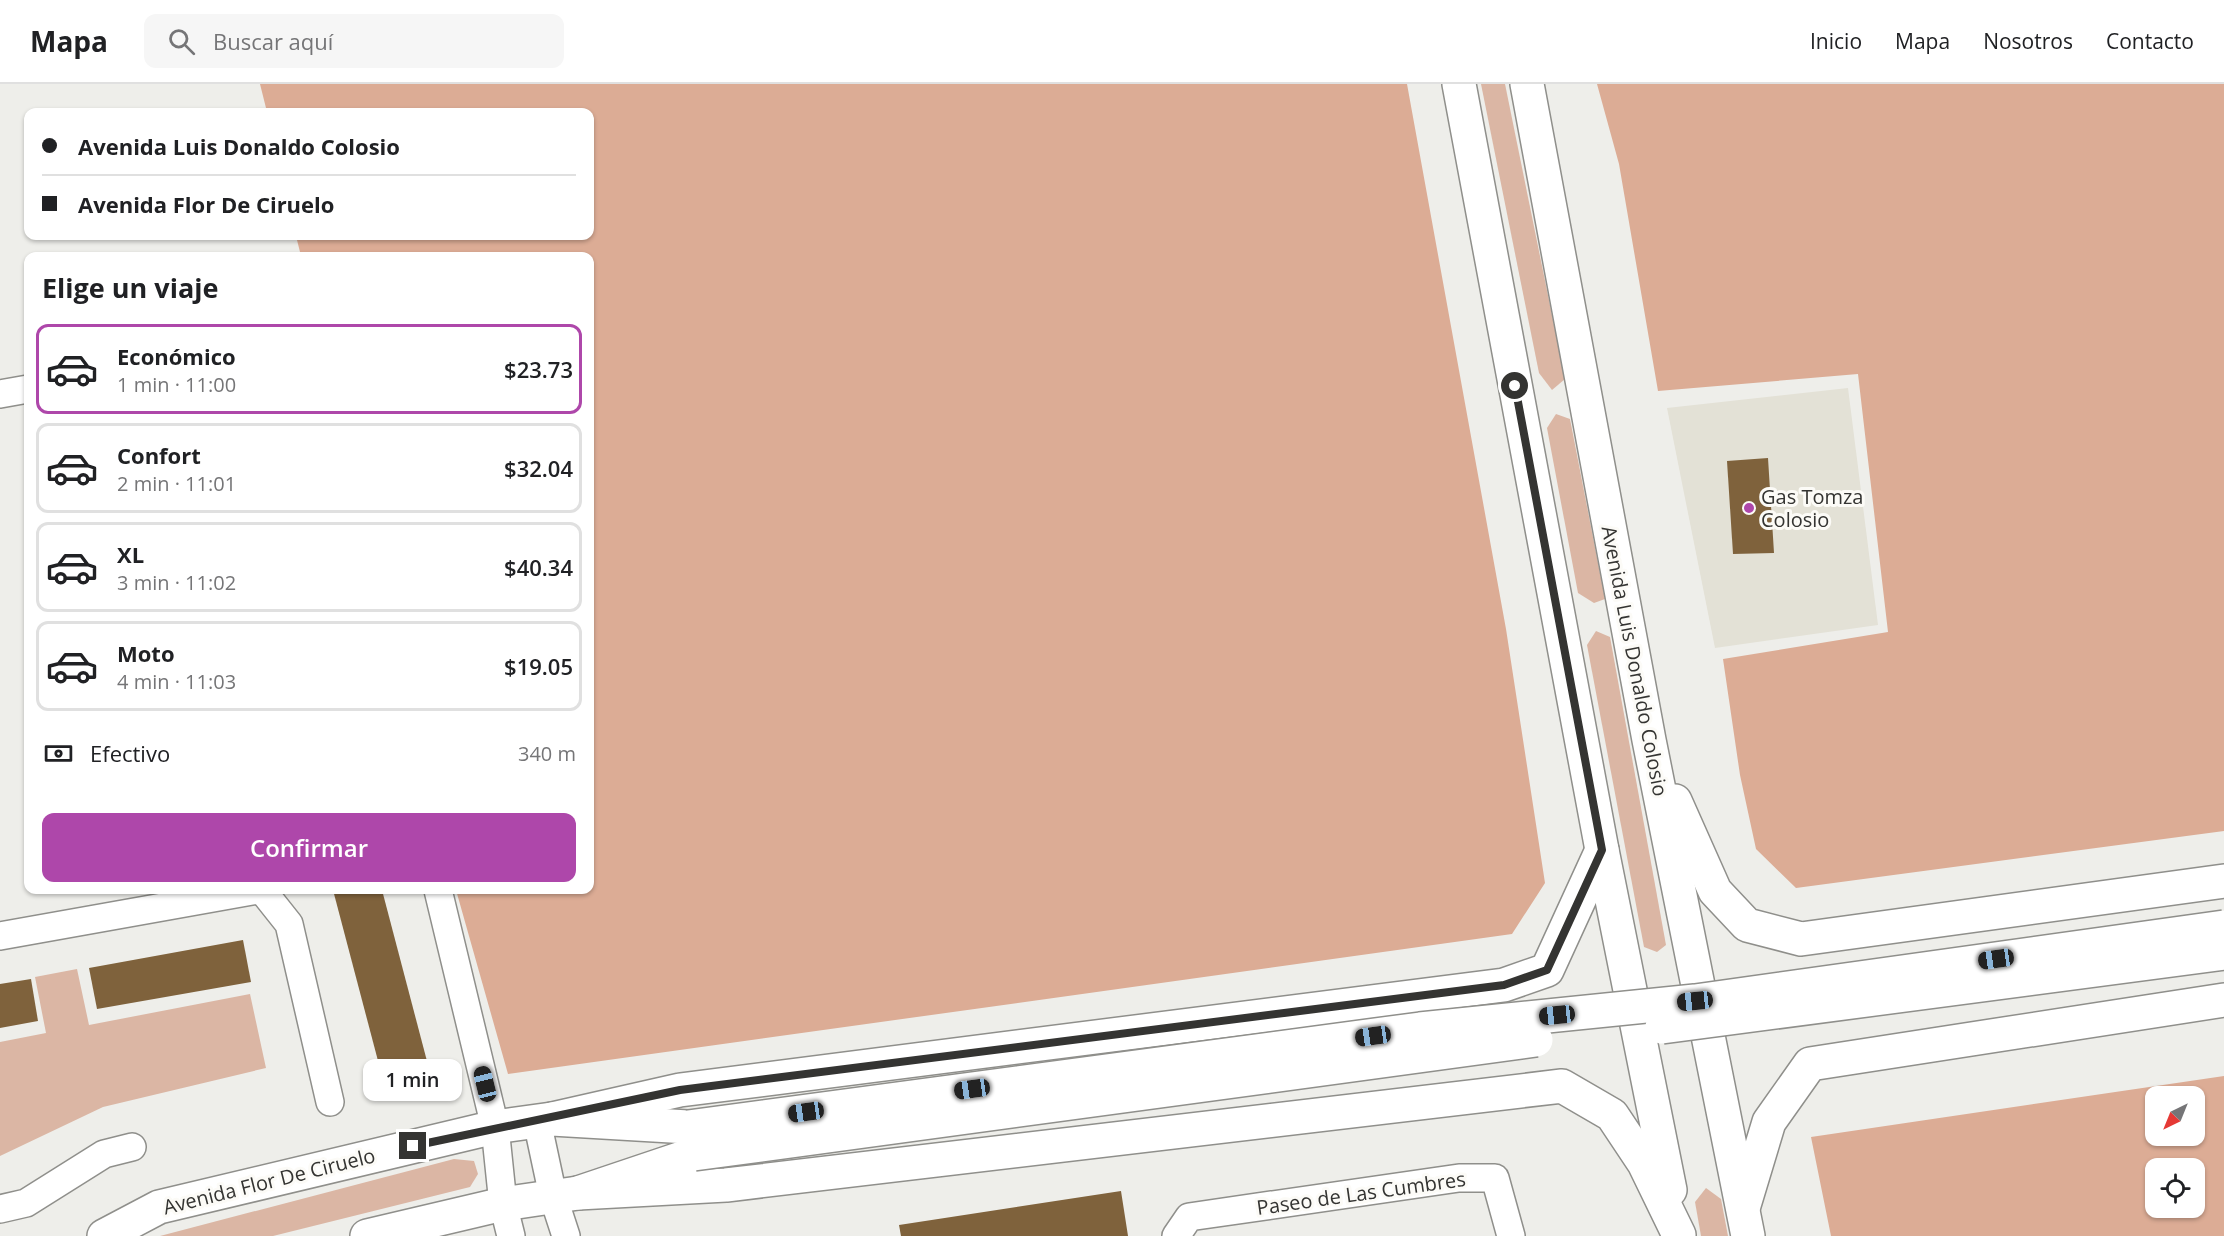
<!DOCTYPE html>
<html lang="es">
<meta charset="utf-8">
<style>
:root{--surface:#fff;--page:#f6f6f6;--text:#202124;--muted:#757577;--line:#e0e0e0;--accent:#ae47aa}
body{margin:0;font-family:"Open Sans",sans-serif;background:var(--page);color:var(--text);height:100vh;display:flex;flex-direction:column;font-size:22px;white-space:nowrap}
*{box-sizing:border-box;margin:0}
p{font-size:20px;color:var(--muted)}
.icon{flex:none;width:33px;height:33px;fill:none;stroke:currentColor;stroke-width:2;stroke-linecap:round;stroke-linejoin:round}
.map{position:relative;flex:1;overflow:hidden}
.details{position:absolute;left:24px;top:168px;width:570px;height:642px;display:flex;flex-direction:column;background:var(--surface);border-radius:12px;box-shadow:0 2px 4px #0004}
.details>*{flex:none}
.guide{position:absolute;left:24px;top:24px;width:570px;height:132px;border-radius:12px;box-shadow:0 2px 4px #0004;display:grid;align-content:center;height:132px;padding:0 18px;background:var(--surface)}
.needle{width:39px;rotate:223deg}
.controls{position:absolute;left:2145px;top:1002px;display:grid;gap:12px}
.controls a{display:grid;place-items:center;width:60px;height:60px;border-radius:12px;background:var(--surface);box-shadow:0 2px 4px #0004;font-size:30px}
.end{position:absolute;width:27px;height:27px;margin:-14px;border:8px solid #343432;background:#fff;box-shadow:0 0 0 3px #fff}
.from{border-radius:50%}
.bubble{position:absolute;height:42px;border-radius:12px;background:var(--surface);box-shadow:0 2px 4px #0004;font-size:20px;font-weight:600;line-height:42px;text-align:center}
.car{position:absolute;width:18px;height:36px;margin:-18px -9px;border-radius:8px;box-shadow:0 0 4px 2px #0007;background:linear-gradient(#222 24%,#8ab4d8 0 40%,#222 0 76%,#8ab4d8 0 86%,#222 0)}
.guide b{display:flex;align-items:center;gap:21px;height:57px;font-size:22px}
.guide b+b{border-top:2px solid var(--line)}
.guide i{width:15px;height:15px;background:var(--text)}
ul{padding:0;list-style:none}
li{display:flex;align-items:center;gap:18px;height:90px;margin:0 12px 9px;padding:0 6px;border:3px solid var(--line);border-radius:12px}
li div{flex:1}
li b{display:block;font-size:22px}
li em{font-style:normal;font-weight:600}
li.current{border-color:var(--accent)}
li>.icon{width:54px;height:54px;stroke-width:1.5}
h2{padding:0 18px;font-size:27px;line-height:72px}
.pay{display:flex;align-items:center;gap:15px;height:66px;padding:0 18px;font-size:22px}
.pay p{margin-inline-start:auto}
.button{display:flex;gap:12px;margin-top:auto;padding:12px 18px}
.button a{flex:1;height:69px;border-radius:12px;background:var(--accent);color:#fff;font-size:24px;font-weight:600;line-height:69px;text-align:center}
header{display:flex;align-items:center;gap:36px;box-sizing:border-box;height:84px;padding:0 30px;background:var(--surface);border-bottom:2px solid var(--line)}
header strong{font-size:28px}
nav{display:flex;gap:33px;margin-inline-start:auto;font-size:21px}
.search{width:420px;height:54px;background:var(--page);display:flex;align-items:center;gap:15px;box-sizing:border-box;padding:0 21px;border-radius:12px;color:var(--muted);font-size:22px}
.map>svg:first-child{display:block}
.built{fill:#e3e1d6}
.green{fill:#dbb6a4}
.forest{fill:#dcac95;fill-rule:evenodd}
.building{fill:#7f623c}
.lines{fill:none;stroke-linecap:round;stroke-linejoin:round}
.street-casing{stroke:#8f8f8b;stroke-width:30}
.secondary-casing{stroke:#8f8f8b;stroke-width:36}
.primary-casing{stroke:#8f8f8b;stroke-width:36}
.street{stroke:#fff;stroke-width:27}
.secondary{stroke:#fff;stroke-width:33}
.primary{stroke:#fff;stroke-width:33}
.secondary-bridge-casing{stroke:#8f8f8b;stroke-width:36;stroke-linecap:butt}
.secondary-bridge{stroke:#fff;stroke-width:33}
.route{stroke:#343432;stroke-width:8}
.poi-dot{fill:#ae47aa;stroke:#fcfbf7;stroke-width:2}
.labels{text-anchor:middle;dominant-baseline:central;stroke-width:6;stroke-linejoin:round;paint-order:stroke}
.poi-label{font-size:20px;fill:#343432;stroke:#fcfbf7;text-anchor:start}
.street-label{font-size:20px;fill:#343432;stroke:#fcfbf7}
</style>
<header>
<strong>Mapa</strong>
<div class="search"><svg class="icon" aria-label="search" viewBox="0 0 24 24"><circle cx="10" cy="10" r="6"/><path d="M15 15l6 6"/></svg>Buscar aquí</div>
<nav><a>Inicio</a><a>Mapa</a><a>Nosotros</a><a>Contacto</a></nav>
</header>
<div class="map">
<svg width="2224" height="1152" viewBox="0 0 2224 1152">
<rect width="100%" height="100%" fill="#eeeeea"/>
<polygon class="built" points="1848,304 1878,541 1715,564 1667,324"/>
<g class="green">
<polygon points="1481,0 1505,0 1565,295 1552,306 1539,289"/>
<polygon points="1556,330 1570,335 1605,515 1594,519 1578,509 1547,344"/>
<polygon points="1596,547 1610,553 1666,861 1657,868 1644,863 1587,561"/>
<polygon points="77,885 89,941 250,910 266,984 103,1023 0,1072 0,958 46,949 35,893"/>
<polygon points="454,1075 474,1077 478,1090 470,1103 273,1152 160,1152"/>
<polygon points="1706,1104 1721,1115 1728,1152 1701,1152 1695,1118"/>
</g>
<g class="forest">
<polygon points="260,0 1407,0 1506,545 1545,799 1512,850 508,990 456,806 590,806 590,172 301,172 296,152 590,152 590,28 267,28"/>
<polygon points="1597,0 2224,0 2224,747 1796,804 1756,765 1740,691 1723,575 1888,548 1858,290 1658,307 1619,80"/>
<path d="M2224,992V1152H1831L1811,1053ZM2156,1012H2194V1052H2156ZM2156,1084H2194V1124H2156Z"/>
</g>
<g class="building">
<polygon points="1768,374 1774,469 1733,470 1727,377"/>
<polygon points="333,806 382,806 433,1000 387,1011"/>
<polygon points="243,856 251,898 97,925 89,884"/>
<polygon points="31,895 38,937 0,944 0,900"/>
<polygon points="1121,1107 1128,1152 901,1152 899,1141"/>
</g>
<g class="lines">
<defs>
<g id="street">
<polyline points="0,310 28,305"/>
<polyline points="262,806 289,840 330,1018"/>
<polyline points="438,806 495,1043 503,1120 511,1152"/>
<polyline points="0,852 258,806"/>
<polyline points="537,1037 553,1112 566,1152"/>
<polyline points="0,1125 26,1119 104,1070 132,1063"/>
<polyline points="1176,1152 1189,1133 1459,1094 1495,1094 1511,1152"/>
</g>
<g id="secondary">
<polyline points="104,1152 159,1123 495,1043 552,1035 688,1043"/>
<polyline points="367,1152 503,1120 578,1109 694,1070"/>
</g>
<g id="primary">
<polyline points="1459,0 1602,766 1670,1106"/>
<polyline points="1527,0 1649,656 1748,1152"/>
<polyline points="1675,717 1715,807 1747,841 1801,855 2224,797"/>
<polyline points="552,1035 680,1006 1504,901 1547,886 1602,766"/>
<polyline points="578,1109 726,1101 1562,1002 1612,1031 1644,1079 1679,1151"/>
<polyline points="1744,1121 1769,1038 1810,980 2224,916"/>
</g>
</defs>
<use href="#street" class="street-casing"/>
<use href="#secondary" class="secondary-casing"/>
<use href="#primary" class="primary-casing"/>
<use href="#street" class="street"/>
<use href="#secondary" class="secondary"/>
<use href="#primary" class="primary"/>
<defs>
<g id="secondary-bridge">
<polyline points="1662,943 2224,869"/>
<polyline points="688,1043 1420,945 1695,917 2224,843"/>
<polyline points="694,1070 1536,956"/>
</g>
</defs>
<use href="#secondary-bridge" class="secondary-bridge-casing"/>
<use href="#secondary-bridge" class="secondary-bridge"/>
</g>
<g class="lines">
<polyline class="route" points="413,1062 680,1006 1504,901 1547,886 1602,766 1515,302"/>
</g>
<circle class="poi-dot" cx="1749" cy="424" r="6"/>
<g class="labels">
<g class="poi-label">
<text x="1761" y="412">Gas Tomza<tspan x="1761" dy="23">Colosio</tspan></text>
</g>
<g class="street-label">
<text transform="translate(1635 577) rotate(79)">Avenida Luis Donaldo Colosio</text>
<text transform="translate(269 1097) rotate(-14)">Avenida Flor De Ciruelo</text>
<text transform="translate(1361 1109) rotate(-8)">Paseo de Las Cumbres</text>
</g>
</g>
</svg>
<div class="controls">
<a><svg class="needle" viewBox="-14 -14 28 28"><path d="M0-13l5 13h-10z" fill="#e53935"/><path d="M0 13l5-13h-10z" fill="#757577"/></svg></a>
<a><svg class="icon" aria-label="locate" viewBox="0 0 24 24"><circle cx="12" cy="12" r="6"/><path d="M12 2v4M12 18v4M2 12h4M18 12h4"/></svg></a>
</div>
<i class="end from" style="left:1515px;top:302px"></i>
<i class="end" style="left:413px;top:1062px"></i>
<div class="bubble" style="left:363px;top:975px;width:99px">1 min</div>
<i class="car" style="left:1996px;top:875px;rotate:262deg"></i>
<i class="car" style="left:1695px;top:917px;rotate:264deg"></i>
<i class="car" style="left:1557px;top:931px;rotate:264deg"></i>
<i class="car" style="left:1373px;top:952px;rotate:262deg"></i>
<i class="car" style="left:485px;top:1000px;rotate:346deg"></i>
<i class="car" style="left:972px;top:1005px;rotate:262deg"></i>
<i class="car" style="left:806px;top:1028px;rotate:262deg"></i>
<div class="guide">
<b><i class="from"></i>Avenida Luis Donaldo Colosio</b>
<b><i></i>Avenida Flor De Ciruelo</b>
</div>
<section class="details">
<h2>Elige un viaje</h2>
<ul>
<li class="current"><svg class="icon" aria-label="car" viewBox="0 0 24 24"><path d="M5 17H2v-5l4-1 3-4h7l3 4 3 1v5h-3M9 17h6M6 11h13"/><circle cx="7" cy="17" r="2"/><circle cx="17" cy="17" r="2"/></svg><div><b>Económico</b><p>1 min · 11:00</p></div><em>$23.73</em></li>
<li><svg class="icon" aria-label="car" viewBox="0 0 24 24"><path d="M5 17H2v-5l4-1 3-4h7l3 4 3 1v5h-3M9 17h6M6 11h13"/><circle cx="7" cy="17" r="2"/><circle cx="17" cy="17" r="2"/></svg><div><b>Confort</b><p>2 min · 11:01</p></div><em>$32.04</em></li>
<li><svg class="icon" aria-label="car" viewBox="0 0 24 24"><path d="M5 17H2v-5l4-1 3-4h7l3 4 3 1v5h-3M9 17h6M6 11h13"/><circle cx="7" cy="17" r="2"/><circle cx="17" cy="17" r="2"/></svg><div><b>XL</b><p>3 min · 11:02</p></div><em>$40.34</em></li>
<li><svg class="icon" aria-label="car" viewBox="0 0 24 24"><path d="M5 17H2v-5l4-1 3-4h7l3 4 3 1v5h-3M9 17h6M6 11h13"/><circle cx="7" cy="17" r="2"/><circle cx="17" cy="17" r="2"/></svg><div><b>Moto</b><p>4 min · 11:03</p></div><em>$19.05</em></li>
</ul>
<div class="pay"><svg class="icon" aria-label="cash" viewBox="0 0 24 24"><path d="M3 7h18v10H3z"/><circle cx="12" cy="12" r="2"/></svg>Efectivo<p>340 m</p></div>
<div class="button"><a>Confirmar</a></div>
</section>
</div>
